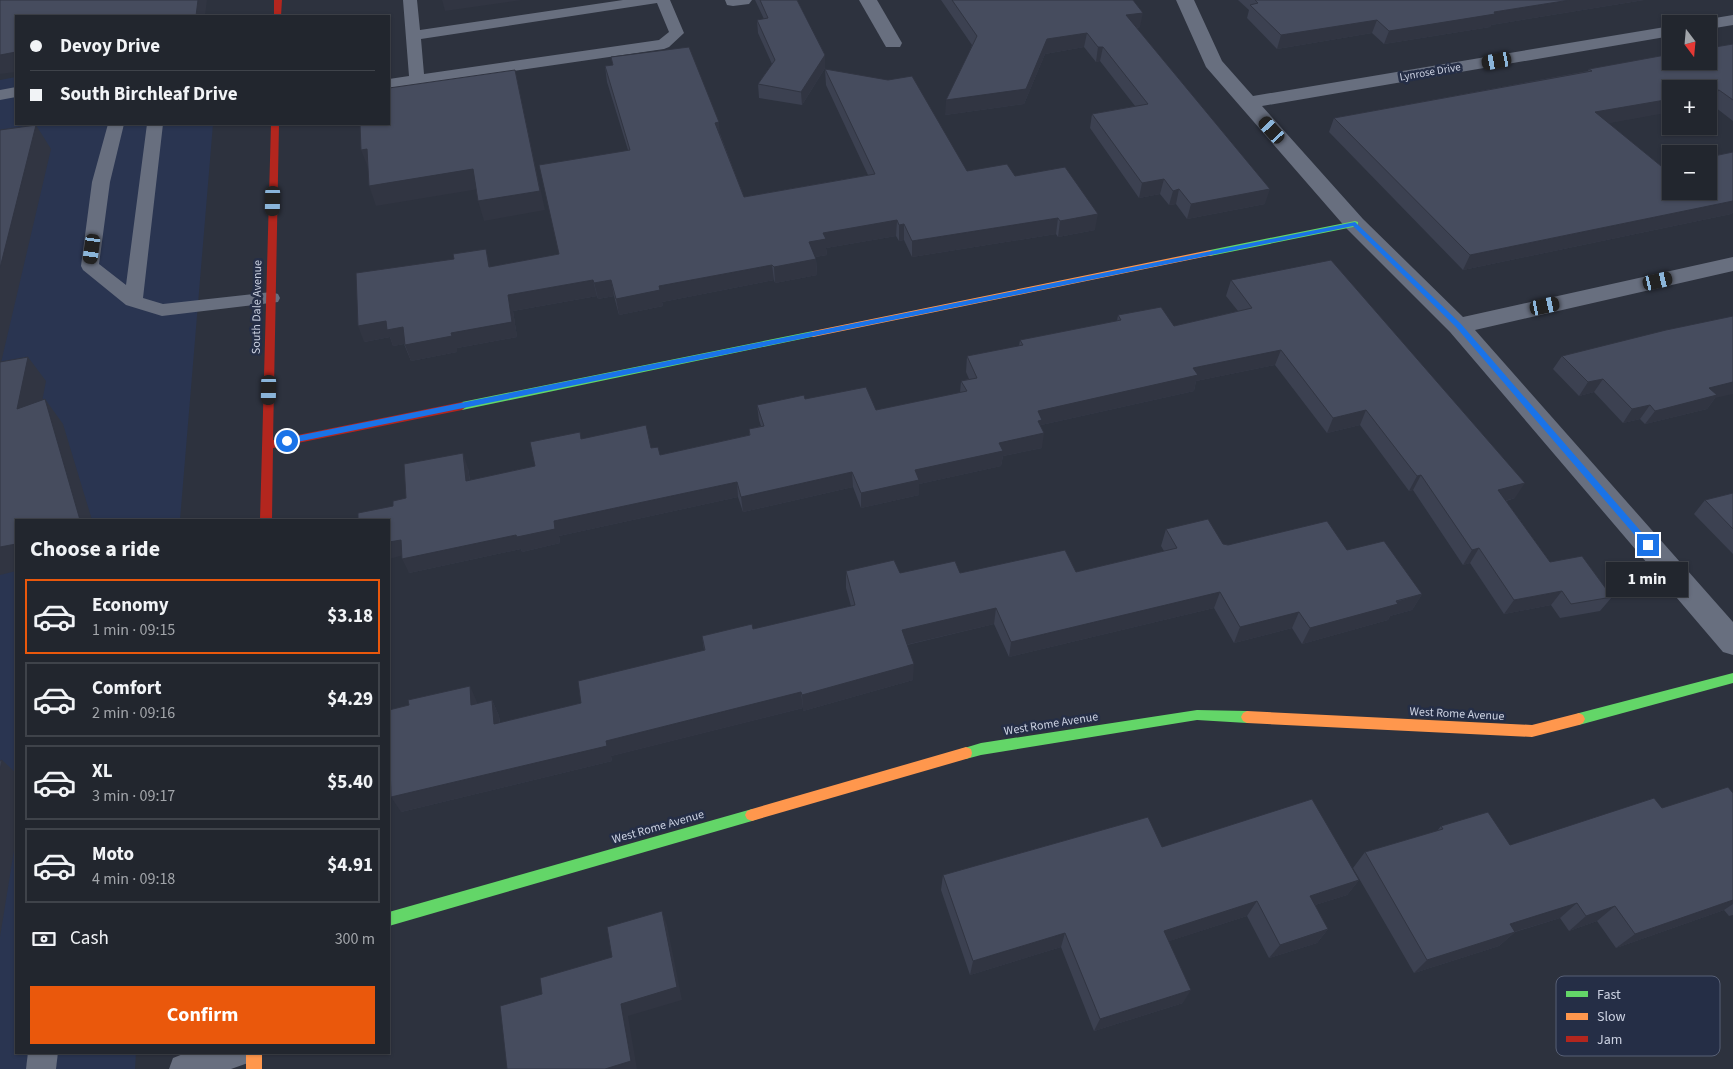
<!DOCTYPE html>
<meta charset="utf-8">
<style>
:root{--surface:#22262e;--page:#2a2e36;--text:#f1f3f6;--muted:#a2a5aa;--line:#3f434a;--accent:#ea580c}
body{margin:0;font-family:"Source Sans 3",sans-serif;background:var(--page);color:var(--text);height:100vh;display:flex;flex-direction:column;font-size:19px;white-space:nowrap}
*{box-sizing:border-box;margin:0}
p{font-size:16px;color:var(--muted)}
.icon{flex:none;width:28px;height:28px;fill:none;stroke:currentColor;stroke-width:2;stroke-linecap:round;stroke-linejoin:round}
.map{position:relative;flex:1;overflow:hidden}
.details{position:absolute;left:15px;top:519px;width:375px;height:535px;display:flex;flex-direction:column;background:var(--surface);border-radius:0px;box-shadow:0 1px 4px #0004,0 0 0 1px var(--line)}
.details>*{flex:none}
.banner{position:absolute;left:15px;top:15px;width:375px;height:110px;border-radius:0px;box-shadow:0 1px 4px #0004,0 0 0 1px var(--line);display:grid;align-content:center;height:110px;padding:0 15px;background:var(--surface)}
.needle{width:32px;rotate:164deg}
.controls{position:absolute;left:1662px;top:15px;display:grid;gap:10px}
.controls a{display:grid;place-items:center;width:55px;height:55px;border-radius:0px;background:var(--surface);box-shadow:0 1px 4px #0004,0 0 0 1px var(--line);font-size:25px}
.end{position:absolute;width:22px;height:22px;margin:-11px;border:6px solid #1a73e8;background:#fff;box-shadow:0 0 0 2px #fff}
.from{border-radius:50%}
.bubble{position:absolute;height:35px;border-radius:0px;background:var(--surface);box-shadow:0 1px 4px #0004,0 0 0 1px var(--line);font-size:16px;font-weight:700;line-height:35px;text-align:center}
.car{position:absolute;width:15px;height:30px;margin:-15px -8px;border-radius:6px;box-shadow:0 0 4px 1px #0007;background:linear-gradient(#222 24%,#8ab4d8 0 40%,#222 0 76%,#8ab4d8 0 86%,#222 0)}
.banner b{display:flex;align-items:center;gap:18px;height:48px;font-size:19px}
.banner b+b{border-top:1px solid var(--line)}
.banner i{width:12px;height:12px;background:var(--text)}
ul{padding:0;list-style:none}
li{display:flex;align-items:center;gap:15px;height:75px;margin:0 10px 8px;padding:0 5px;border:2px solid var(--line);border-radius:0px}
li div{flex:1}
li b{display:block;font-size:19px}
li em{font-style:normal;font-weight:700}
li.on{border-color:var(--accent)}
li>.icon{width:45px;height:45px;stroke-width:1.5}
h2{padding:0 15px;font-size:22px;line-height:60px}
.pay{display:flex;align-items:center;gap:12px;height:55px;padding:0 15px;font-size:19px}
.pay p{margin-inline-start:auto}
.primary-button{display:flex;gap:10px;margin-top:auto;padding:10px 15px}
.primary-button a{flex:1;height:58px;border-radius:0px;background:var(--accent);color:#fff;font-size:20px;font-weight:700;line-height:58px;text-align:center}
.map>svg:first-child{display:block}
.built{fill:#2a3551}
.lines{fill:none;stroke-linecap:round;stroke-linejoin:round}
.lane{fill:#686f7f;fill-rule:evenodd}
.street{fill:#686f7f;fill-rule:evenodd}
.fast{fill:#63d668;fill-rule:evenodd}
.slow{fill:#ff974d;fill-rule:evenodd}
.jam{fill:#b3261e;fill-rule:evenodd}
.wall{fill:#3c4151}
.shaded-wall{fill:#313542}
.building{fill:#464c5e;stroke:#313542}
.route{fill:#1a73e8}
.labels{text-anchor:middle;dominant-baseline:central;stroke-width:5;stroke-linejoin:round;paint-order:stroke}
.far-street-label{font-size:11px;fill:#ccd2e2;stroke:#252e46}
.street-label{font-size:12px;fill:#ccd2e2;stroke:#252e46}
.key{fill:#252e46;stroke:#575f75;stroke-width:1}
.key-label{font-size:14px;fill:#ccd2e2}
</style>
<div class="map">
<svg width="1733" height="1069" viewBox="0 0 1733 1069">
<rect width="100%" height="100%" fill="#2d323e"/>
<polygon class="built" points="16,77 16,124 213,124 180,520 16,520 16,1052 136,1053 135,1069 0,1069 0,80"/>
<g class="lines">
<g class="lane">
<path d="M403,0H417L420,30L623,0H670L684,33L669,47L664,49L389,89V79L409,76ZM657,3L669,32L659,40L424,74L421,39Z"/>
<polygon points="16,87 16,97 0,100 0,90"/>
<polygon points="108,124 124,124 110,182 99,264 126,285 147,124 163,124 143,298 163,304 271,292 278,294 280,298 278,302 162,316 126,305 83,270 81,266 92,182"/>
<polygon points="28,1052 58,1052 56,1069 26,1069"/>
<polygon points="188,1052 252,1052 248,1063 231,1069 169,1069 173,1058"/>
</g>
<g class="street">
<polygon points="725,0 752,0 749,4 733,6 727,5"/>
<polygon points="859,0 877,0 902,43 900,47 886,47"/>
<polygon points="1176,0 1194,0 1222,61 1253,96 1671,26 1671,36 1262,106 1363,219 1463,317 1733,257 1733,271 1475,330 1733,622 1733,655 1723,652 1450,332 1347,229 1206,67"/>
<polygon points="1733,15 1733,25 1709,29 1709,24 1700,24 1703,20"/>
</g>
<g class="fast">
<polygon points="1355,221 1358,222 1358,226 1210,256 1205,253 1210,250"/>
<polygon points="813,331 818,334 816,336 462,410 457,406 462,402"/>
<polygon points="1733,673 1733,683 1579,725 1575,723 1573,719 1575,715 1579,713"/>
<polygon points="1197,710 1247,711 1251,713 1253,717 1251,721 1247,723 1197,720 981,755 966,759 961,757 960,753 961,749 981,743"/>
<polygon points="752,809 757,811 759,815 757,819 752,821 389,926 389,912"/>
</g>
<g class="slow">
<polygon points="1210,250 1213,251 1213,255 813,337 808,334 813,331"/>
<polygon points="1247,711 1532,725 1579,713 1583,715 1585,719 1583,723 1579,725 1532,737 1247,723 1243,721 1241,717 1243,713"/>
<polygon points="966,747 971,749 972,753 971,757 966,759 752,821 747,819 745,815 747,811 752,809"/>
<rect x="246" y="1052" width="16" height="17"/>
</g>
<g class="jam">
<polygon points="274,0 282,0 281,16 274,16"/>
<polygon points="271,124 279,124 273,440 462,402 467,406 462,410 273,448 272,520 260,520"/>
</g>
</g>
<g class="wall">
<polygon points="755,0 797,0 825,55 825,68 802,105 759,98 758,84 772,64 758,33 757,20 764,19"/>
<polygon points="941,0 1133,0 1140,27 1136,28 1265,204 1187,219 1176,204 1169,205 1160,194 1139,198 1090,128 1092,114 1135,106 1100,61 1096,62 1084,47 1045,54 1024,104 945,115 972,45"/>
<polygon points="1238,0 1644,0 1491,25 1490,27 1384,44 1372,33 1277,49 1247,18 1249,10"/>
<polygon points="1733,44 1733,121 1711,104 1608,123 1661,166 1733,152 1733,212 1731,214 1463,270 1329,132 1334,118 1588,71 1589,69"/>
<polygon points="611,57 720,134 744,197 868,175 826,85 825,69 967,171 1015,176 1095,230 1058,237 1056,234 912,257 904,240 899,241 896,236 826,248 827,255 815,257 816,259 817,275 775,283 774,280 662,302 663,306 619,315 614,296 598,299 597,296 513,311 517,337 457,348 457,352 411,361 404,344 393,346 390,337 364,342 454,259 491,267 559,254 628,150 607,82 605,66 613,65"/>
<polygon points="1231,280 1515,498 1506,501 1550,562 1612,597 1600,611 1560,618 1551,605 1504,614 1470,563 1463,565 1413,490 1409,491 1360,425 1327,433 1275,365 1196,381 1194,391 1041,425 1042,448 1003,456 1001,466 919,484 919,495 861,508 853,487 743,512 738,497 559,536 560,543 522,552 521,549 409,573 393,506 406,498 468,468 470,480 535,466 582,439 651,448 660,455 749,435 749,429 761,426 759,420 757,405 805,399 876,410 960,393 961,381 969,379 966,372 967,356 1019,346 1020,340 1117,321 1118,315 1174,326 1238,311 1226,296"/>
<polygon points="1562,356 1715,398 1707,409 1645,424 1640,419 1623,423 1594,392 1579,396 1553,369"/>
<polygon points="1733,493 1733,554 1694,514 1705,500"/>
<polygon points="1166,529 1228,545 1347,550 1422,594 1412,610 1390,616 1388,620 1302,644 1292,628 1234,643 1214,608 1009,657 994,624 907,645 913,680 803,711 803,708 611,756 612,761 401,812 477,702 477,704 492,700 499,716 500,723 581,703 704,650 702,636 753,629 851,606 846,588 846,571 900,573 1076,572 1164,551 1161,546"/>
<polygon points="1733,793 1733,915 1729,916 1724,910 1616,948 1597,921 1569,931 1560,918 1515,932 1499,946 1414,973 1353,868 1365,852 1437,831 1441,826 1510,845 1662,808"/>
<polygon points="943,875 1359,880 1347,895 1315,905 1328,929 1317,943 1269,958 1247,916 1169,941 1183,1003 1094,1031 1061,947 970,975 941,890"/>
</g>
<g class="shaded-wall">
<polygon points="198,0 207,0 205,16 196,16"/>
<polygon points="442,0 522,0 445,11"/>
<polygon points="1570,0 1644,0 1491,25 1490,27 1384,44 1389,31 1494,12"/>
<polygon points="1143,13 1140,27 1123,30 1126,15"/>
<polygon points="1377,20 1372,33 1277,49 1281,35"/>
<polygon points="1087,33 1084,47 1045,54 1024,104 945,115 946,100 1047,39"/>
<polygon points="1098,47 1103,47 1100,61 1096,62"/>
<polygon points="16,52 16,72 0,74 0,55"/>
<polygon points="825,55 825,68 802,105 801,92"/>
<polygon points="515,70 545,210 484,221 478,201"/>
<polygon points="1719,90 1711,104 1709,105 1709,92"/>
<polygon points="1671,99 1671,112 1588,127 1595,112"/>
<polygon points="719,122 720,138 715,123"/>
<polygon points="36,125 51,149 0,367 0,268"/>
<polygon points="367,149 369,170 361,150"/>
<polygon points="473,169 479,189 376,206 369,186"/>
<polygon points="1164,179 1160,194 1139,198 1142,183"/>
<polygon points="1179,189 1176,204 1169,205 1173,191"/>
<polygon points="1270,189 1265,204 1187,219 1191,204"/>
<polygon points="1733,201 1733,212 1731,214 1463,270 1470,255"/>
<polygon points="1098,214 1095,230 1058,237 1060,221"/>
<polygon points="1058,218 1056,234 912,257 912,241"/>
<polygon points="897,220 896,236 826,248 827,255 809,258 809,242 823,233"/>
<polygon points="904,224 904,240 899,241 899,225"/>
<polygon points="486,249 490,264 493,283 489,267"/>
<polygon points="816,259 817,275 775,283 774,267"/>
<polygon points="772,265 774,280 662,302 663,306 619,315 616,299 659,286"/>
<polygon points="593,280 597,296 513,311 517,337 457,348 457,352 411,361 405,345 451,333 508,295"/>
<polygon points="611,280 614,296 598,299 594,283"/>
<polygon points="386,321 403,327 410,343 393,346 390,337 364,342 358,326"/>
<polygon points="1281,350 1275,365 1196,381 1194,391 1041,425 1040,434 1044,433 1042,448 1003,456 1001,466 919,484 919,495 861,508 861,493 915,470 999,443 1038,411 1193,368"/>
<polygon points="28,357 46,381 36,433 17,409"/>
<polygon points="1603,379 1594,392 1579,396 1588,382"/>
<polygon points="1733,382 1733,394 1715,398 1707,409 1645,424 1655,411 1709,388"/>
<polygon points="45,399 63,424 92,520 80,520"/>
<polygon points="1650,405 1640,419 1623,423 1632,409"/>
<polygon points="1366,410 1360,425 1327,433 1333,418"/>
<polygon points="463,453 468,468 472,496 466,481"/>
<polygon points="852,472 853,487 743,512 741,497"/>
<polygon points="1421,475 1413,490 1409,491 1417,476"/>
<polygon points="737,482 738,497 559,536 560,543 522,552 521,549 409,573 402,559 554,521"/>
<polygon points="1525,483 1515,498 1489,505 1498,490"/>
<polygon points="401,540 408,554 389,559 389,542"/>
<polygon points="16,544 16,571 0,575 0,547"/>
<polygon points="1479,548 1470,563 1463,565 1472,550"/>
<polygon points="1562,591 1551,605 1504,614 1514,600"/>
<polygon points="1220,592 1214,608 1009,657 1011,642"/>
<polygon points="1422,594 1412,610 1390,616 1388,620 1302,644 1310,628"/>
<polygon points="996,608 994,624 901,646 902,630"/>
<polygon points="1299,612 1292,628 1234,643 1240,627"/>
<polygon points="914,664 913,680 803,711 802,695"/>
<polygon points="470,686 477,702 478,720 471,705"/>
<polygon points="801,692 803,708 611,756 612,761 401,812 391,797 606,741"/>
<polygon points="492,700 499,716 501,739 494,724"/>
<polygon points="2,760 16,773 16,838 0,937 0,770"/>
<polygon points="1359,880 1347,895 1299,910 1310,896"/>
<polygon points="1733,900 1733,904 1724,910 1616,948 1635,934"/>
<polygon points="1257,901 1247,916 1157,945 1164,931"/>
<polygon points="1577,903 1560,918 1494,938 1510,924"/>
<polygon points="1615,906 1597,921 1569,931 1586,916"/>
<polygon points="662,911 667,925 682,1000 628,1016 637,1069 605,1069 621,1004"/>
<polygon points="1328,929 1317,943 1269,958 1280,945"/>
<polygon points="1515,932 1499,946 1414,973 1427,960"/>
<polygon points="1065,933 1061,947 970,975 973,961"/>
<polygon points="1191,990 1183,1003 1094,1031 1100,1019"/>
</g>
<g class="building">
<polygon points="0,0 198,0 196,16 16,16 16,52 0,55"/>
<polygon points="760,0 797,0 825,55 801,92 758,84 775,60 757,20 768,18"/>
<polygon points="952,0 1133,0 1143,13 1126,15 1270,189 1191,204 1179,189 1173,191 1164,179 1142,183 1092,114 1148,104 1103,47 1098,47 1087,33 1047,39 1026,89 946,100 977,36"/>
<polygon points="1255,0 1570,0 1494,12 1495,14 1389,31 1377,20 1281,35 1250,5 1258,3"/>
<polygon points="1733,44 1733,100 1719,90 1709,92 1709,89 1671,89 1671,99 1595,112 1661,166 1671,164 1671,191 1709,191 1709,157 1733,152 1733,201 1470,255 1334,118 1592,71 1589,69 1671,54 1671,61 1709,61 1709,48"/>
<polygon points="689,47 719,122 715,123 744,197 875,174 825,69 888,80 912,76 967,171 1007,164 1015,176 1065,167 1098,214 1060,221 1058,218 912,241 904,224 899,225 897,220 823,233 826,239 809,242 816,259 774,267 772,265 659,286 660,290 616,299 611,280 594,283 593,280 508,295 512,322 451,333 452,336 405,345 403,327 387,330 386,321 358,326 356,273 454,259 453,254 486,249 489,267 559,254 539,165 630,150 605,66 613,65 611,57"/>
<polygon points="515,70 540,191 478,201 473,169 369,186 367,149 361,150 360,124 389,124 389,88"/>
<polygon points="36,125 0,268 0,130"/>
<polygon points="1331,260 1525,483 1498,490 1550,562 1582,556 1612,597 1571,604 1562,591 1514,600 1479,548 1472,550 1421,475 1417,476 1366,410 1333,418 1281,350 1193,368 1198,375 1038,411 1042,420 1038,421 1044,433 999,443 1003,451 915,470 919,480 861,493 852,472 741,497 737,482 554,521 555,529 517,537 516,535 402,559 401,540 389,542 389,520 358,520 358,513 393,506 393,501 406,498 404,464 463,453 466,481 535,466 530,442 580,432 581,439 646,425 651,448 658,447 660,455 750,435 749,429 764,426 757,405 804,395 805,399 866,387 876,410 967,391 961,381 977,378 967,356 1023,345 1020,340 1121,320 1118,315 1161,307 1174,326 1252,308 1231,280"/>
<polygon points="1733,316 1733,382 1709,388 1717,395 1655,411 1650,405 1632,409 1603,379 1588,382 1562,356 1666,330"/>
<polygon points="28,357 17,409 45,399 80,520 16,520 16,544 0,547 0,362"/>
<polygon points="1733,493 1733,529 1705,500"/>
<polygon points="1208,519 1223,544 1228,545 1327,521 1347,550 1384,541 1422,594 1396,601 1398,604 1310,628 1299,612 1240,627 1220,592 1011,642 996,608 902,630 914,664 802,695 801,692 606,741 607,746 391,797 389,733 389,710 409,705 408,700 470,686 471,705 492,700 494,724 581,703 578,681 705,650 702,636 752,624 753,629 855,605 846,571 894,560 900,573 955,561 960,573 1065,550 1076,572 1177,548 1166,529"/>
<polygon points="2,760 0,770 0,761"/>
<polygon points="1728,787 1733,793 1733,900 1635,934 1615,906 1586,916 1577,903 1510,924 1515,932 1427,960 1365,852 1443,829 1441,826 1488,812 1510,845 1654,798 1662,808"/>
<polygon points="1312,799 1359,880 1310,896 1328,929 1280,945 1257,901 1164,931 1191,990 1100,1019 1065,933 973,961 943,875 1148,817 1162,847"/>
<polygon points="662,911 677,987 621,1004 631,1061 605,1069 507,1069 500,1006 542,994 540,978 612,957 607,927"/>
</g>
<polygon class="route" points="1355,222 1461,324 1651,543 1651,547 1645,547 1456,327 1353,226 287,444 283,441 287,438"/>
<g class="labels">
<g class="far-street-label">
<text transform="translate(1430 72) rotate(-10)">Lynrose Drive</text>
</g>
<g class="street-label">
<text transform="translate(257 307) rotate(-89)">South Dale Avenue</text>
<text transform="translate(1457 714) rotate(3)">West Rome Avenue</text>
<text transform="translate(1051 724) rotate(-9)">West Rome Avenue</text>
<text transform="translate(658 827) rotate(-16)">West Rome Avenue</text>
</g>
</g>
<rect x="1556" y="976" width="164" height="80" rx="8" class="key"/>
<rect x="1566" y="991" width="22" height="6" fill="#63d668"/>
<rect x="1566" y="1013" width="22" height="7" fill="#ff974d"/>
<rect x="1566" y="1036" width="22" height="6" fill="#b3261e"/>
<g class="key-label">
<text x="1597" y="999">Fast</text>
<text x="1597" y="1021">Slow</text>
<text x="1597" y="1044">Jam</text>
</g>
</svg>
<div class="controls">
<a><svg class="needle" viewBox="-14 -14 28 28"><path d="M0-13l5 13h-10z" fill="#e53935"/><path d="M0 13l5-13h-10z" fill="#a2a5aa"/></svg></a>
<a>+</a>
<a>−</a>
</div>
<i class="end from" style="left:287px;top:441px"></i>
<i class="end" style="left:1648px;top:545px"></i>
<div class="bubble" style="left:1606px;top:562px;width:82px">1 min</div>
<i class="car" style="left:1497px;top:61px;rotate:260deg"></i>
<i class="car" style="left:1272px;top:130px;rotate:318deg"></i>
<i class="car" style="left:273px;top:201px;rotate:181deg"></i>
<i class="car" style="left:92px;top:249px;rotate:188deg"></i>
<i class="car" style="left:1658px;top:281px;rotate:77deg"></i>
<i class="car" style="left:1545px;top:306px;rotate:78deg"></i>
<i class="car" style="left:269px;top:390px;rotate:181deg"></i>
<div class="banner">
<b><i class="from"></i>Devoy Drive</b>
<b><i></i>South Birchleaf Drive</b>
</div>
<section class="details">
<h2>Choose a ride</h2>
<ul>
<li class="on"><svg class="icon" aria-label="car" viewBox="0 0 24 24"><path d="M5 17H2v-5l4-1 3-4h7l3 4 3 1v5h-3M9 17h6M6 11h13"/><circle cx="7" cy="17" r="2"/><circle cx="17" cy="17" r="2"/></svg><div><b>Economy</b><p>1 min · 09:15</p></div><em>$3.18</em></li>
<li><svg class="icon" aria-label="car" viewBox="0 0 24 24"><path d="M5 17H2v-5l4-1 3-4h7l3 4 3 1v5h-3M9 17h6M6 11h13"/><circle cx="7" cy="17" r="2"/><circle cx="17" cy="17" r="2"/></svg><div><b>Comfort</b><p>2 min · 09:16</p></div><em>$4.29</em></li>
<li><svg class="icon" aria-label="car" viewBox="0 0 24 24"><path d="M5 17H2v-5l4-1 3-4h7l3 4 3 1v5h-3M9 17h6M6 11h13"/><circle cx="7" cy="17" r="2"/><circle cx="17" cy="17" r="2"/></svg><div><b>XL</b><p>3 min · 09:17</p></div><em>$5.40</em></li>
<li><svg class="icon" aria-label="car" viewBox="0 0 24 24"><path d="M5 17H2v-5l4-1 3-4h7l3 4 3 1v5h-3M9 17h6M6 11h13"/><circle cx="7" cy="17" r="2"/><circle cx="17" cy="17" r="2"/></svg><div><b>Moto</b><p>4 min · 09:18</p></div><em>$4.91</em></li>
</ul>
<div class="pay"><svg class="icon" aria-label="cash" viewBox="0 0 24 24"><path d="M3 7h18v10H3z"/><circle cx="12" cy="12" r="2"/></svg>Cash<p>300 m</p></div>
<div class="primary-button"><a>Confirm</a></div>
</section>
</div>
